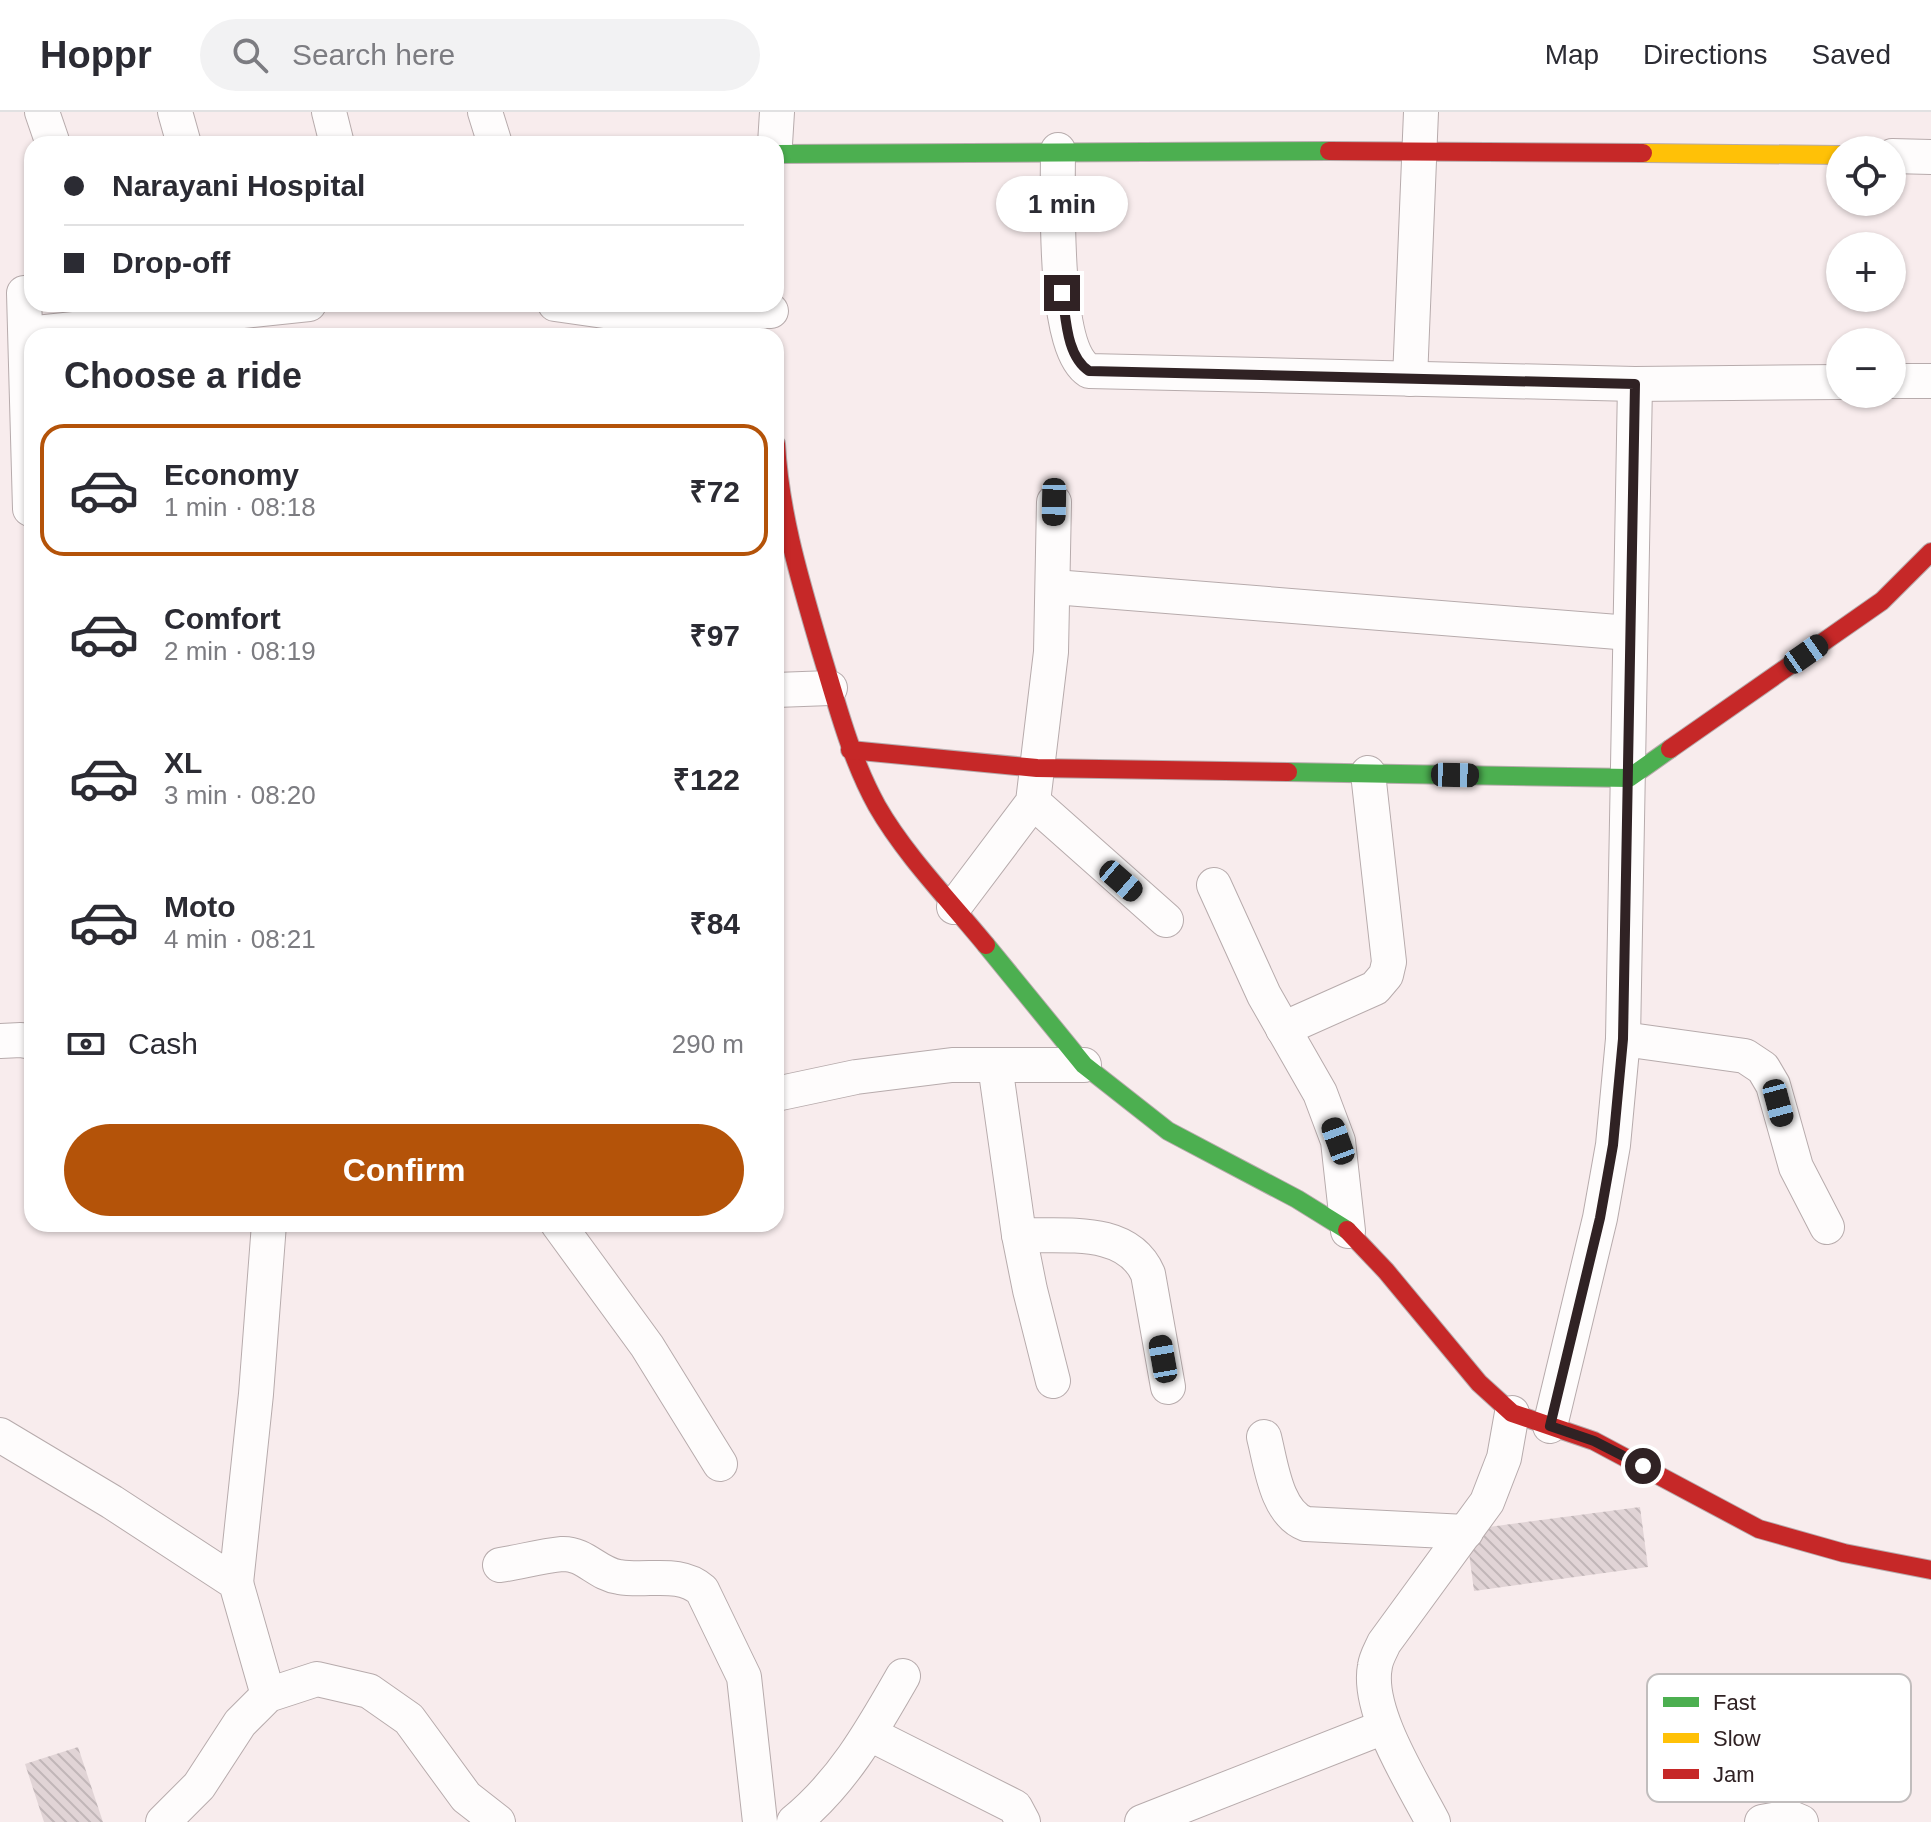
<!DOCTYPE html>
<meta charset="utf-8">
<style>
:root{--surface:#fff;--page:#f2f2f3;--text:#2b2b33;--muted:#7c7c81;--line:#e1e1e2;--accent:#b45309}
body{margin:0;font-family:Arial,sans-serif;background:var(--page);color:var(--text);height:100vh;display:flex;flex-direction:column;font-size:30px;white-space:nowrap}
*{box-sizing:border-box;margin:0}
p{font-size:26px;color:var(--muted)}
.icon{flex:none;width:44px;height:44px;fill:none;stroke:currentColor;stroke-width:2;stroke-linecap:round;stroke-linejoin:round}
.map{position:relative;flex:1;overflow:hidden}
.panel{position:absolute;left:24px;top:216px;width:760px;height:904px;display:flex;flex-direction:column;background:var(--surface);border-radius:24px;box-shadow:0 2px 6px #0004}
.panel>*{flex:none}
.guide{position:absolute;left:24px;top:24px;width:760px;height:176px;border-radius:24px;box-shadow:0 2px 6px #0004;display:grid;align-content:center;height:176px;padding:0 40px;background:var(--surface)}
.buttons{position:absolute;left:1826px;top:24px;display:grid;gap:16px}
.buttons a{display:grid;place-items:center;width:80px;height:80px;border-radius:50%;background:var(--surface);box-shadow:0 2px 6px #0004;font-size:40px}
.end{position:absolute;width:36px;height:36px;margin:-18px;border:10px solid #302224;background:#fff;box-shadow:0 0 0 4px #fff}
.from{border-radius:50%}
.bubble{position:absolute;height:56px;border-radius:28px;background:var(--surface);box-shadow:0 2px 6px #0004;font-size:26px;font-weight:700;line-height:56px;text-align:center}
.car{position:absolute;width:24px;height:48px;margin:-24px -12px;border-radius:10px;box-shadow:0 0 6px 2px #0007;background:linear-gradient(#222 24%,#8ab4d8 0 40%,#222 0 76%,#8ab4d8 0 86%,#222 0)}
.guide b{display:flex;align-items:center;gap:28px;height:76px;font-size:30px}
.guide b+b{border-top:2px solid var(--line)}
.guide i{width:20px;height:20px;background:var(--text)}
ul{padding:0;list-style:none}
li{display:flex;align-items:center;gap:24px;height:132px;margin:0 16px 12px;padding:0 24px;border:4px solid transparent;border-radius:24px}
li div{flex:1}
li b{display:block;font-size:30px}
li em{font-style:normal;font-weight:700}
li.current{border-color:var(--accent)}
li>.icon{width:72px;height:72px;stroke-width:1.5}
h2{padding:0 40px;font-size:36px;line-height:96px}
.pay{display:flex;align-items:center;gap:20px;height:88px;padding:0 40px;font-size:30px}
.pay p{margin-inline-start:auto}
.action{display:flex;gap:16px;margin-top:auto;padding:16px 40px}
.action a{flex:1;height:92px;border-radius:48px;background:var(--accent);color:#fff;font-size:32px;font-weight:700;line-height:92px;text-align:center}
header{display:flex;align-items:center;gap:48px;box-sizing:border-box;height:112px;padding:0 40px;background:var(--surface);border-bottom:2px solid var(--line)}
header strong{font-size:38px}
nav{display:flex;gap:44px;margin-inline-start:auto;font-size:28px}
.search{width:560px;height:72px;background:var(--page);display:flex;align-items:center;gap:20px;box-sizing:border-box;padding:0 28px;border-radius:44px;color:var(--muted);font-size:30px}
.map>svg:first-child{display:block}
.building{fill:url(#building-back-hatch)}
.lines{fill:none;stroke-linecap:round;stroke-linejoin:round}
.street-casing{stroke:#b7abac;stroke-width:36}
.fast-casing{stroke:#b7abac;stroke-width:20}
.slow-casing{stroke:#b7abac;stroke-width:20}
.jam-casing{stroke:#b7abac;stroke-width:20}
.street{stroke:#fefcfc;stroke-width:34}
.fast{stroke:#4caf50;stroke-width:18}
.slow{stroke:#ffc107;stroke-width:18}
.jam{stroke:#c62828;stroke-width:18}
.route{stroke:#302224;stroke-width:10}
.key{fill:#fff;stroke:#c1bdbd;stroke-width:2}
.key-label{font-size:22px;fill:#302224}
</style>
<header>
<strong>Hoppr</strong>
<div class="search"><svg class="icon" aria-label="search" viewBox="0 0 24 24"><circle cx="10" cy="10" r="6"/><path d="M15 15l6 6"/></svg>Search here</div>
<nav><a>Map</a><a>Directions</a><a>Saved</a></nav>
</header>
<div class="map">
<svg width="1931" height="1710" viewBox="0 0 1931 1710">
<defs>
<pattern id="building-back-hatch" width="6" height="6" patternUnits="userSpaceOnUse" patternTransform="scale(2)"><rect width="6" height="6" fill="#e1d4d6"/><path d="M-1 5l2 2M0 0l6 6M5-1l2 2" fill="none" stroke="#c1b6b8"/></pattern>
</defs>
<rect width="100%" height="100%" fill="#f8eced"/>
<g class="building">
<polygon points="1640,1395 1648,1455 1474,1479 1466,1418"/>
<polygon points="78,1635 103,1710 44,1710 25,1652"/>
</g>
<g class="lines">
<defs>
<g id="street">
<polyline points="42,0 53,32"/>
<polyline points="175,0 184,32"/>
<polyline points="329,0 337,32"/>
<polyline points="485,0 495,32"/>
<polyline points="775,32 777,0"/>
<path d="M1058,38C1058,81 1052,236 1089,259L1635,272L1840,270"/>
<polyline points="1892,44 1931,45"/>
<polyline points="24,181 30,397"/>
<polyline points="555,192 618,201 771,199"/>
<polyline points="27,222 309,192"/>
<polyline points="1410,267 1421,0"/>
<polyline points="1892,269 1931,269"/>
<polyline points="1054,475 1630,521"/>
<polyline points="776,578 830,576"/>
<polyline points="1033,690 1166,808"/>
<polyline points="1214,773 1264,883 1320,981 1338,1029 1348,1119"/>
<polyline points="954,795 1033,690 1051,540 1054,390"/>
<polyline points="1283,917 1375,876 1386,863 1389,850 1368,661"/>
<polyline points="1623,927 1745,944 1763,956 1773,973 1796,1055 1827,1115"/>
<polyline points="0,929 21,928 32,930"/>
<polyline points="995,953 1019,1123 1030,1178 1053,1269"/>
<polyline points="776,982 856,965 952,953 1084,953"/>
<polyline points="558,1112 647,1234 720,1352"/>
<path d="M1019,1123C1064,1125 1127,1114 1148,1162L1168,1275"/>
<polyline points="1550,1314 1600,1106 1613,1033 1623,927 1635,272"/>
<polyline points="0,1323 112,1390 236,1471 268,1583"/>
<path d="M1264,1325C1271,1352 1276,1401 1306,1412L1466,1420"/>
<path d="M500,1453C520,1450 541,1444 562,1442C585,1441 597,1462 619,1465C648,1470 679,1458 702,1478L744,1565L760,1710"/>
<polyline points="236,1471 256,1282 269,1112"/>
<polyline points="870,1622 1015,1695 1023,1710"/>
<polyline points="163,1710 199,1674 240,1611 268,1583 317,1567 369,1579 409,1607 466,1685 498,1710"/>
<path d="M794,1710C843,1670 872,1618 903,1564"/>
<polyline points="1142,1710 1384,1615"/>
<path d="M1433,1710C1413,1671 1366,1599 1375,1554C1376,1546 1381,1538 1384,1531L1487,1390L1504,1346L1512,1301"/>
<polyline points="1762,1710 1789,1705 1801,1710"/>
</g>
<g id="fast">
<polyline points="776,42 1329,39"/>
<polyline points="1288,660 1629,666 1670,637"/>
<polyline points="986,833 1084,953 1168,1019 1297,1087 1347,1118"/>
</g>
<polyline id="slow" points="1643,41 1840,43"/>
<g id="jam">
<polyline points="1329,39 1643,41"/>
<path d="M776,332C780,404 801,471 821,540C837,592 850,645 877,694C905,743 950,789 986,833"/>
<polyline points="1670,637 1882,489 1931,440"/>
<polyline points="850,638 1037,656 1288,660"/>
<polyline points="1347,1118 1386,1159 1479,1271 1512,1301 1594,1329 1759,1417 1844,1441 1931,1458"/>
</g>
</defs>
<use href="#street" class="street-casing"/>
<use href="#fast" class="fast-casing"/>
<use href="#slow" class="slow-casing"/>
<use href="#jam" class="jam-casing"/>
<use href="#street" class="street"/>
<use href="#fast" class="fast"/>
<use href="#slow" class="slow"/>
<use href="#jam" class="jam"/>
</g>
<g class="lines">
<path class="route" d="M1062,181C1066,205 1066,244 1089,259L1635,272L1623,927L1613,1033L1600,1106L1550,1314L1594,1329L1643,1354"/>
</g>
<rect x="1647" y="1562" width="264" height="128" rx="12" class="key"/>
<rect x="1663" y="1585" width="36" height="10" fill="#4caf50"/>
<rect x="1663" y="1621" width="36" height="10" fill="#ffc107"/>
<rect x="1663" y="1657" width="36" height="10" fill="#c62828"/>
<g class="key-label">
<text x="1713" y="1598">Fast</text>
<text x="1713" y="1634">Slow</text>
<text x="1713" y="1670">Jam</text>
</g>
</svg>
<div class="buttons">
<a><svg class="icon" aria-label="locate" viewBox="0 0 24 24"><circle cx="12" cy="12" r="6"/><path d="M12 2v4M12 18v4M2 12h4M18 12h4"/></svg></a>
<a>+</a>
<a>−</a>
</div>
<i class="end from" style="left:1643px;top:1354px"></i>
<i class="end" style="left:1062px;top:181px"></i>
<div class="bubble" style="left:996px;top:64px;width:132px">1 min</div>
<i class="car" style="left:1054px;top:390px;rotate:181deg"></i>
<i class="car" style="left:1806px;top:542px;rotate:55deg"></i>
<i class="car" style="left:1455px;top:663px;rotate:91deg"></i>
<i class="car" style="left:1121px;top:769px;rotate:131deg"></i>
<i class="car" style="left:1778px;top:991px;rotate:165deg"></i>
<i class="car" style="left:1338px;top:1029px;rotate:340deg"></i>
<i class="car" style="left:1163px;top:1247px;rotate:350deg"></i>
<div class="guide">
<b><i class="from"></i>Narayani Hospital</b>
<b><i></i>Drop-off</b>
</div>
<section class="panel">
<h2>Choose a ride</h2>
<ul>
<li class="current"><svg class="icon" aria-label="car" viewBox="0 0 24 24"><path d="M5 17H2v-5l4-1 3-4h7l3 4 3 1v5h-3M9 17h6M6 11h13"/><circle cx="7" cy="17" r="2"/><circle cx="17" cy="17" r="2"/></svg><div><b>Economy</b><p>1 min · 08:18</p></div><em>₹72</em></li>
<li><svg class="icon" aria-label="car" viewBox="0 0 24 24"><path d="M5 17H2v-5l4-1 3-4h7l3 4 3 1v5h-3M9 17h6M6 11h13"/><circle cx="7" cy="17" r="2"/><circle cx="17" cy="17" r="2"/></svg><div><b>Comfort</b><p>2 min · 08:19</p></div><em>₹97</em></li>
<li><svg class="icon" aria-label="car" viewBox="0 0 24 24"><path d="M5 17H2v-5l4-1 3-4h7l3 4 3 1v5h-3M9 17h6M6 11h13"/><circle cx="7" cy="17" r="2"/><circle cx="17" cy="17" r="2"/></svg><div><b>XL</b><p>3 min · 08:20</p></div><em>₹122</em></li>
<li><svg class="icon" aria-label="car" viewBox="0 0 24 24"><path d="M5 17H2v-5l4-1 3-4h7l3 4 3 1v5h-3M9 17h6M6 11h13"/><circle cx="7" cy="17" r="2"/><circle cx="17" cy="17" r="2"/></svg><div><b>Moto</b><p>4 min · 08:21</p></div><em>₹84</em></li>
</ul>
<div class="pay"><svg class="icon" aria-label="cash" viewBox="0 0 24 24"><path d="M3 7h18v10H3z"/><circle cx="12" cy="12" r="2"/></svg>Cash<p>290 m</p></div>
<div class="action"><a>Confirm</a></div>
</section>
</div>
